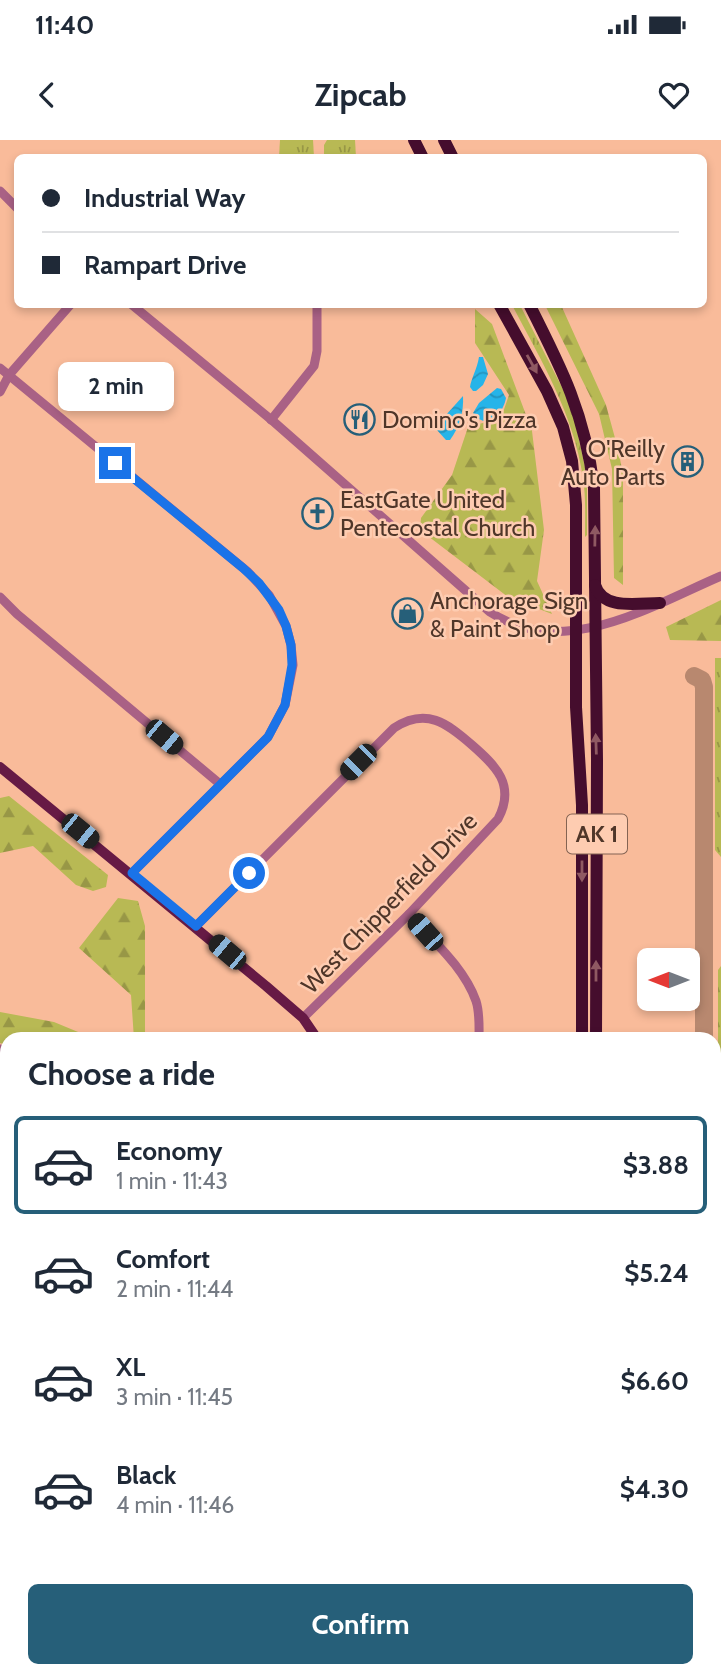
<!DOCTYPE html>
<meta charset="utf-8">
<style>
:root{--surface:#fff;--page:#f2f2f3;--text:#1f2937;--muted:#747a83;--line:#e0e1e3;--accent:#265f79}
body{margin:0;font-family:Cabin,sans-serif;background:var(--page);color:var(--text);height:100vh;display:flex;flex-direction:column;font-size:26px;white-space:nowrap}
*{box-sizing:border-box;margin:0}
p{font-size:23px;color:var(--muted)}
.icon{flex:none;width:38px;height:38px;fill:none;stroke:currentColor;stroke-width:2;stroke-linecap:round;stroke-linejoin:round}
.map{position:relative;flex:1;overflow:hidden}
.details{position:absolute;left:0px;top:892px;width:721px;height:646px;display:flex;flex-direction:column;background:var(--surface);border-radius:21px 21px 0 0;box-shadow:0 4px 10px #0003}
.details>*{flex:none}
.top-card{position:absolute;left:14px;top:14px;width:693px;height:154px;border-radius:10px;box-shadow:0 4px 10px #0003;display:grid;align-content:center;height:154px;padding:0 28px;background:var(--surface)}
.needle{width:46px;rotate:270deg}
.fabs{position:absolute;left:637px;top:808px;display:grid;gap:14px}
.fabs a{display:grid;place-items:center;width:63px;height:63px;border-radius:10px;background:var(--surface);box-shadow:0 4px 10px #0003;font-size:35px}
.end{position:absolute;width:32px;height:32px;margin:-16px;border:9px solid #1a73e8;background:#fff;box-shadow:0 0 0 4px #fff}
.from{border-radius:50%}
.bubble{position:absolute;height:49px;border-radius:10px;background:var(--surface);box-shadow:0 4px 10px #0003;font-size:23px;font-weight:800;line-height:49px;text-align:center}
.car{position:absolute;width:21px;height:42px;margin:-21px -10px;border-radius:9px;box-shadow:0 0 5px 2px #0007;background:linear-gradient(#222 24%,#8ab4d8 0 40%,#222 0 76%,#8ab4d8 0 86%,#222 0)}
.top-card b{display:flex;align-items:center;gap:24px;height:66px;font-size:26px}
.top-card b+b{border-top:2px solid var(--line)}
.top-card i{width:18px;height:18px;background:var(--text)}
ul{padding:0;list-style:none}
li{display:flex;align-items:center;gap:21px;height:98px;margin:0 14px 10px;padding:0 14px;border:4px solid transparent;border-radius:10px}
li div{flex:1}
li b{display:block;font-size:26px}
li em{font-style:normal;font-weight:800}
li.current{border-color:var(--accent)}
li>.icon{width:63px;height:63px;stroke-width:1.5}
h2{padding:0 28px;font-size:32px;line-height:84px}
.button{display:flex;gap:14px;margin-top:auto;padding:14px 28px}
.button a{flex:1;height:80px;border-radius:10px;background:var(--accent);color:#fff;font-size:28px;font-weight:800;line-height:80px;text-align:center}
.status{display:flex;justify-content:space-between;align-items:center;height:49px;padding:0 35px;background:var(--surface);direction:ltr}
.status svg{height:19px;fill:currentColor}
header{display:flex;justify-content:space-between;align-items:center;height:91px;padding:0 28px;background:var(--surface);font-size:32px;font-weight:800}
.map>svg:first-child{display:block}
.grass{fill:url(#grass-tufts)}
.forest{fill:url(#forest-firs)}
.water{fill:url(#water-waves)}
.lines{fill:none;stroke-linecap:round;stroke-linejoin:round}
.taxiway{stroke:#b8886f;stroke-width:18}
.minor{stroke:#a96185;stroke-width:9}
.major{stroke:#661a45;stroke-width:10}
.highway{stroke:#450d2d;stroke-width:12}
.rail{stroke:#754;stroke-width:2}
.oneway{fill:#8f5962}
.route{stroke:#1a73e8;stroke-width:9}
.labels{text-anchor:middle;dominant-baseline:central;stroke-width:5;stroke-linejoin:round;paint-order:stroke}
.shield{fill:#feccb1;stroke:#846352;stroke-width:2}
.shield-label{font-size:23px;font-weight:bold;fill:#4f3629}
.poi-label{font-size:24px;fill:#4f3629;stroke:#feccb1;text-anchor:start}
.street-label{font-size:24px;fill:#4f3629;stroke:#feccb1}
</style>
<div class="status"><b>11:40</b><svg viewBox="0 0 49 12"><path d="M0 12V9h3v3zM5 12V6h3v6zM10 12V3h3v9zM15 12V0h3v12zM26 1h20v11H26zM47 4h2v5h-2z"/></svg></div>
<header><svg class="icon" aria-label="back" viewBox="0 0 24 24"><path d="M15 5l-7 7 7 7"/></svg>Zipcab<svg class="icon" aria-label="heart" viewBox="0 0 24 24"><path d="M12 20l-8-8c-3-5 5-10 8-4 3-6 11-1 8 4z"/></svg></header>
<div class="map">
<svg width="721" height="1537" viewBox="0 0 721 1537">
<defs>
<pattern id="grass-tufts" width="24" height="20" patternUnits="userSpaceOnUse" patternTransform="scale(1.75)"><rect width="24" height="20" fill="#b8b954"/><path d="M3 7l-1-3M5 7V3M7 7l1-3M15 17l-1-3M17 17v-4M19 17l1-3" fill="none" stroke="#989746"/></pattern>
<pattern id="forest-firs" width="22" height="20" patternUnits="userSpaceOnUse" patternTransform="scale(1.75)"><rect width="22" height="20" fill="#b8b954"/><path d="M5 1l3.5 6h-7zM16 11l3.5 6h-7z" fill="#989746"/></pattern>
<pattern id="water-waves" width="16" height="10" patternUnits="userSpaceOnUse" patternTransform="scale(1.75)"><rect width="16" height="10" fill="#26b4e9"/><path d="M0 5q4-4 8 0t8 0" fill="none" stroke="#2393bd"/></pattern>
</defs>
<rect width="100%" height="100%" fill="#f9bb9a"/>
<g class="grass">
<polygon points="280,0 313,0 314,17 279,17"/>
<polygon points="327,0 355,0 356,17 324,17 324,5"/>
<path d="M512,165H520L572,267L587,337V395L585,397C585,378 586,357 583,338C574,275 541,220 512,165Z"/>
<polygon points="715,518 721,518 721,717 715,710"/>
<polygon points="721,826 721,944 718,941 718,830"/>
<polygon points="721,978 721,1103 717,1085 718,983"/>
<polygon points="721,1146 721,1287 718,1285"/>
</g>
<g class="forest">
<polygon points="545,165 561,165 606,265 618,309 623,334 623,445 614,438 612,329 599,274"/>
<polygon points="475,169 492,184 532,291 544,390 537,441 552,474 508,457 420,390 421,378 452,335 468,287 501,278 509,255 475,203"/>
<polygon points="721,460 721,501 670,500 666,487"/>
<polygon points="9,656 108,735 106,747 93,751 76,745 33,706 0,713 0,658"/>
<polygon points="118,758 138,761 145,786 145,894 148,899 134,899 131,855 79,808"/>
<polygon points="0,872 54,882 95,899 7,900 7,905 0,903"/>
</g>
<g class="water">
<path d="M479,217H483L488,234L483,245L476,251H473L470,247C471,239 477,229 479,217Z"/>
<path d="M497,248L501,249L506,258C503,274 487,292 473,273L479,263Z"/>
<path d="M463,256C464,272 459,288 450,300H446L436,289L437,285Z"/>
</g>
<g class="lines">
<g class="taxiway">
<polyline points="694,536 702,540 704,547 704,900"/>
<polyline points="714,965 721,961"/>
<polyline points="714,1110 721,1122"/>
<polyline points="714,1304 721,1301"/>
<polyline points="714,1490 721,1478"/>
<polyline points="704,1537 704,1531"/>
</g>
<g class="minor">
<polyline points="0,51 18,69"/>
<path d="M131,164L274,282L490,472C563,521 651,466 721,436"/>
<polyline points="0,228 248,432 269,455 286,486 291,505 293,525 285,565 268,597 132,733"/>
<polyline points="0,252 9,235 71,164"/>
<polyline points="271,280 314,226 317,211 317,164"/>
<polyline points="0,457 17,474 220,644"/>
<path d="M409,774C432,800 464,827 476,861C480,873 479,887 479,900"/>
<path d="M196,786L394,588C426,567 447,583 472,605C496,626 516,645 498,679L409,774L303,878"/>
<polyline points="0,909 7,912"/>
<polyline points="0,1110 7,1110"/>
<polyline points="0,1495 7,1495"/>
<polyline points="154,1531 154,1537"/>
</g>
<g class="major">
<polyline points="0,627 266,846 303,878 318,900"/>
<polyline points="373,1531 374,1537"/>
</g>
<g class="highway">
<polyline points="414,0 423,18"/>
<polyline points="444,0 453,18"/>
<polyline points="499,164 547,251 563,287 572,321 576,365 576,567 582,665 582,900"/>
<path d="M529,164C562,229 585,274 594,348L597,620L596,900"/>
<path d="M595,445C603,471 638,463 660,463"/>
<polyline points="581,1531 581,1537"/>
<polyline points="597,1531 597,1537"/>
</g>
<g class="rail">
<polyline points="0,1460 7,1466"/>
<polyline points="51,1531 52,1537"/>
</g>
</g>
<defs><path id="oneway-solid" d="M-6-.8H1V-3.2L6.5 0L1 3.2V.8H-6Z" transform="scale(1.75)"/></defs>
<g class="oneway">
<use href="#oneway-solid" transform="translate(532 224) rotate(61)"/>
<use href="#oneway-solid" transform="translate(595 396) rotate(-89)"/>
<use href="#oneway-solid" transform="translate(596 604) rotate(-92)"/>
<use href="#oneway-solid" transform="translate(582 731) rotate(90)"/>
<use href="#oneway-solid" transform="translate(596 831) rotate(-90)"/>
</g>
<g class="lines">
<polyline class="route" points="115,323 243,428 259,443 279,470 286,486 291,505 292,525 285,565 268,597 132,733 196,786 249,733"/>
</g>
<defs>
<symbol id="restaurant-ring" viewBox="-11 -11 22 22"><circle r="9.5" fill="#feccb1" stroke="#265f79" stroke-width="1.5"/><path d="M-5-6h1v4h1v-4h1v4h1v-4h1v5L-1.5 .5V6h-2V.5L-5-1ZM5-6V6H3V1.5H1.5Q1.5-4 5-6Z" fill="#265f79"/></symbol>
<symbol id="building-ring" viewBox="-11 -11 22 22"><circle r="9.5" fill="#feccb1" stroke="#265f79" stroke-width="1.5"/><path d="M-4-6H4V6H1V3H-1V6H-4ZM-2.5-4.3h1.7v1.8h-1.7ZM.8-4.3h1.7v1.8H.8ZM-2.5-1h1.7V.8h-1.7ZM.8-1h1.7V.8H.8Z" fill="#265f79"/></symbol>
<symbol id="church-ring" viewBox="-11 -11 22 22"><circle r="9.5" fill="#feccb1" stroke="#265f79" stroke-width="1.5"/><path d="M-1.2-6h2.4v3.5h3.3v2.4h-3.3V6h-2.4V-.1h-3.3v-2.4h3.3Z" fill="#265f79"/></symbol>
<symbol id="shop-ring" viewBox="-11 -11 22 22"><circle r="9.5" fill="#feccb1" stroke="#265f79" stroke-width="1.5"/><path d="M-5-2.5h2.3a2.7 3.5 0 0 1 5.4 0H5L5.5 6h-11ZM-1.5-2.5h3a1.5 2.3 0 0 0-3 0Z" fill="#265f79"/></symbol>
</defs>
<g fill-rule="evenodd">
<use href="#restaurant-ring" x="342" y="262" width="35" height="35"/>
<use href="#building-ring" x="670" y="304" width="35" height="35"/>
<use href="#church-ring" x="300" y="356" width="35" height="35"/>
<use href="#shop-ring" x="390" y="456" width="35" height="35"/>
</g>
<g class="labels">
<rect class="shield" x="567" y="674.5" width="60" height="39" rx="5"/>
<g class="shield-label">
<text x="597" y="694">AK 1</text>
</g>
<g class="poi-label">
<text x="382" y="279">Domino's Pizza</text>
<text x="665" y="308" text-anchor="end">O'Reilly<tspan x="665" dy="28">Auto Parts</tspan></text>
<text x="340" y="359">EastGate United<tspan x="340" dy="28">Pentecostal Church</tspan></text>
<text x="430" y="460">Anchorage Sign<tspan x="430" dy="28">&amp; Paint Shop</tspan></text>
</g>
<g class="street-label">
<text transform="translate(389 763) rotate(-46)">West Chipperfield Drive</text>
</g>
</g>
</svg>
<div class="fabs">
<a><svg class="needle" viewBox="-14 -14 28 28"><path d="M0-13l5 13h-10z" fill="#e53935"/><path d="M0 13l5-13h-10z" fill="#747a83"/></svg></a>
</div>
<i class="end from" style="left:249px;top:733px"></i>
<i class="end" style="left:115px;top:323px"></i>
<div class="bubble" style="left:58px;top:222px;width:116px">2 min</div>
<i class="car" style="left:164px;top:597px;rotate:130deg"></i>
<i class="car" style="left:358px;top:622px;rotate:225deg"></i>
<i class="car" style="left:80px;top:691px;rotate:129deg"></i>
<i class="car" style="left:425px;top:792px;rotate:318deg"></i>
<i class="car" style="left:227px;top:812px;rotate:310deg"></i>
<div class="top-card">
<b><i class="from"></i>Industrial Way</b>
<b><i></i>Rampart Drive</b>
</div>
<section class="details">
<h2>Choose a ride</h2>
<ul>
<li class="current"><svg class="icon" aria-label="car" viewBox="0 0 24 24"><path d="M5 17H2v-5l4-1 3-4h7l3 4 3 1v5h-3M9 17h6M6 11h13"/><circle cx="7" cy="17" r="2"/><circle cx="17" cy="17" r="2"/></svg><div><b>Economy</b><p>1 min · 11:43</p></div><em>$3.88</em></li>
<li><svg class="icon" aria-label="car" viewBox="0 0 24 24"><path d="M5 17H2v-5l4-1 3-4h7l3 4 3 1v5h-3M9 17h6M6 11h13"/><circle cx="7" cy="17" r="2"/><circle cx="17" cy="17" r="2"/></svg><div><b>Comfort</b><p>2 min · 11:44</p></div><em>$5.24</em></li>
<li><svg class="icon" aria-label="car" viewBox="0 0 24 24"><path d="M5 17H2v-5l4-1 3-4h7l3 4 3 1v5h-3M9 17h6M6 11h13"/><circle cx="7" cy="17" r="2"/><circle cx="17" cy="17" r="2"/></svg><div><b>XL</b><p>3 min · 11:45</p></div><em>$6.60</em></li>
<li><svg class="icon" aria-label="car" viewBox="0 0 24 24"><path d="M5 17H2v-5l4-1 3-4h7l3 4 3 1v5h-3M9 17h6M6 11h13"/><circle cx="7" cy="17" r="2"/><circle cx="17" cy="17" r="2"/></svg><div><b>Black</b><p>4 min · 11:46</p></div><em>$4.30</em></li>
</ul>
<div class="button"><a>Confirm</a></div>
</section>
</div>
